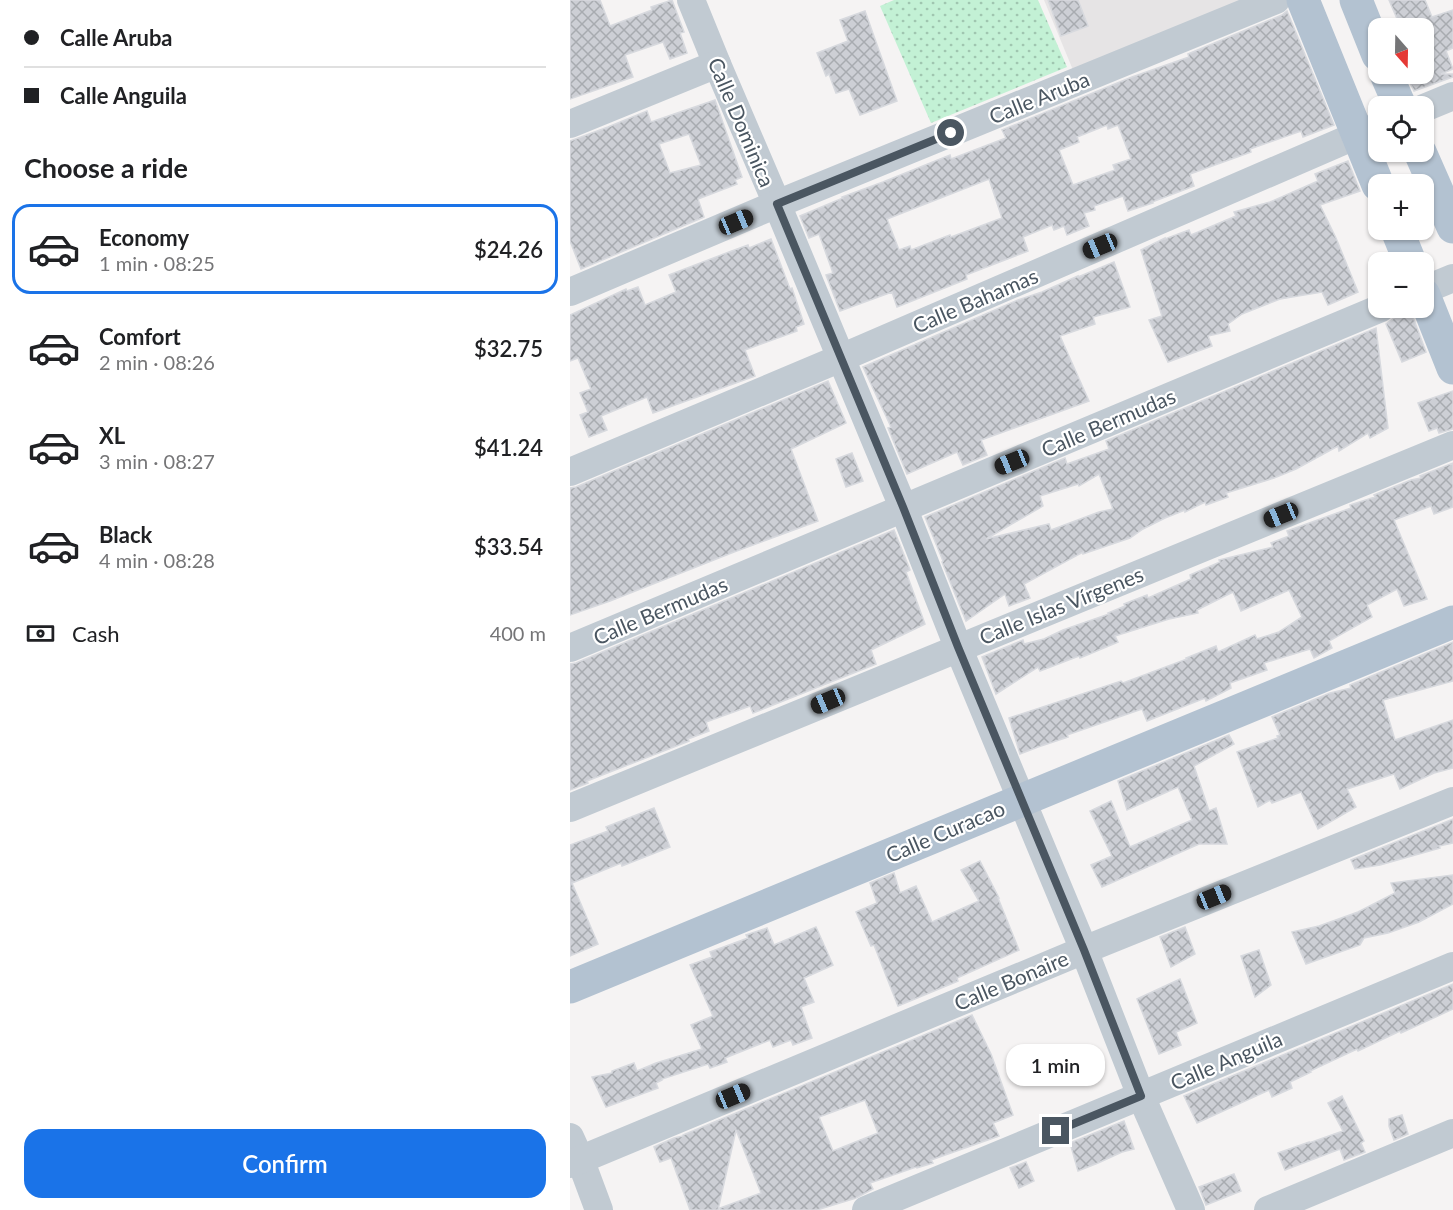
<!DOCTYPE html>
<meta charset="utf-8">
<style>
:root{--surface:#fff;--page:#f6f6f6;--text:#202124;--muted:#757577;--line:#e0e0e0;--accent:#1a73e8}
body{margin:0;font-family:Lato,sans-serif;background:var(--page);color:var(--text);height:100vh;display:flex;flex-direction:column;font-size:22px;white-space:nowrap}
*{box-sizing:border-box;margin:0}
p{font-size:20px;color:var(--muted)}
.icon{flex:none;width:33px;height:33px;fill:none;stroke:currentColor;stroke-width:2;stroke-linecap:round;stroke-linejoin:round}
.map{position:relative;flex:1;overflow:hidden}
.details{display:flex;flex-direction:column;background:var(--surface);width:570px}
.details>*{flex:none}
.hud{display:grid;align-content:center;height:132px;padding:0 24px;background:var(--surface)}
.needle{width:39px;rotate:160deg}
.controls{position:absolute;left:798px;top:18px;display:grid;gap:12px}
.controls a{display:grid;place-items:center;width:66px;height:66px;border-radius:12px;background:var(--surface);box-shadow:0 2px 4px #0004;font-size:30px}
.end{position:absolute;width:27px;height:27px;margin:-14px;border:8px solid #4a5661;background:#fff;box-shadow:0 0 0 3px #fff}
.from{border-radius:50%}
.bubble{position:absolute;height:42px;border-radius:18px;background:var(--surface);box-shadow:0 2px 4px #0004;font-size:20px;font-weight:600;line-height:42px;text-align:center}
.car{position:absolute;width:18px;height:36px;margin:-18px -9px;border-radius:8px;box-shadow:0 0 4px 2px #0007;background:linear-gradient(#222 24%,#8ab4d8 0 40%,#222 0 76%,#8ab4d8 0 86%,#222 0)}
.hud b{display:flex;align-items:center;gap:21px;height:57px;font-size:22px}
.hud b+b{border-top:2px solid var(--line)}
.hud i{width:15px;height:15px;background:var(--text)}
ul{padding:0;list-style:none}
li{display:flex;align-items:center;gap:18px;height:90px;margin:0 12px 9px;padding:0 12px;border:3px solid transparent;border-radius:18px}
li div{flex:1}
li b{display:block;font-size:22px}
li em{font-style:normal;font-weight:600}
li.on{border-color:var(--accent)}
li>.icon{width:54px;height:54px;stroke-width:1.5}
h2{padding:0 24px;font-size:27px;line-height:72px}
.pay{display:flex;align-items:center;gap:15px;height:66px;padding:0 24px;font-size:22px}
.pay p{margin-inline-start:auto}
.primary-button{display:flex;gap:12px;margin-top:auto;padding:12px 24px}
.primary-button a{flex:1;height:69px;border-radius:18px;background:var(--accent);color:#fff;font-size:24px;font-weight:600;line-height:69px;text-align:center}
main{display:flex;flex:1;min-height:0}
.map>svg:first-child{display:block}
.education{fill:#e6e4e5}
.grass{fill:url(#grass-dots)}
.building{fill:url(#building-cross-hatch);stroke:#d7d9de;stroke-width:1.5;fill-rule:evenodd}
.lines{fill:none;stroke-linecap:round;stroke-linejoin:round}
.minor{stroke:#c1cad2;stroke-width:28}
.major{stroke:#b3c2d1;stroke-width:33}
.route{stroke:#4a5661;stroke-width:8}
.labels{text-anchor:middle;dominant-baseline:central;stroke-width:4.5;stroke-linejoin:round;paint-order:stroke}
.street-label{font-size:21px;fill:#4a5661;stroke:#fff}
</style>
<main>
<section class="details">
<div class="hud">
<b><i class="from"></i>Calle Aruba</b>
<b><i></i>Calle Anguila</b>
</div>
<h2>Choose a ride</h2>
<ul>
<li class="on"><svg class="icon" aria-label="car" viewBox="0 0 24 24"><path d="M5 17H2v-5l4-1 3-4h7l3 4 3 1v5h-3M9 17h6M6 11h13"/><circle cx="7" cy="17" r="2"/><circle cx="17" cy="17" r="2"/></svg><div><b>Economy</b><p>1 min · 08:25</p></div><em>$24.26</em></li>
<li><svg class="icon" aria-label="car" viewBox="0 0 24 24"><path d="M5 17H2v-5l4-1 3-4h7l3 4 3 1v5h-3M9 17h6M6 11h13"/><circle cx="7" cy="17" r="2"/><circle cx="17" cy="17" r="2"/></svg><div><b>Comfort</b><p>2 min · 08:26</p></div><em>$32.75</em></li>
<li><svg class="icon" aria-label="car" viewBox="0 0 24 24"><path d="M5 17H2v-5l4-1 3-4h7l3 4 3 1v5h-3M9 17h6M6 11h13"/><circle cx="7" cy="17" r="2"/><circle cx="17" cy="17" r="2"/></svg><div><b>XL</b><p>3 min · 08:27</p></div><em>$41.24</em></li>
<li><svg class="icon" aria-label="car" viewBox="0 0 24 24"><path d="M5 17H2v-5l4-1 3-4h7l3 4 3 1v5h-3M9 17h6M6 11h13"/><circle cx="7" cy="17" r="2"/><circle cx="17" cy="17" r="2"/></svg><div><b>Black</b><p>4 min · 08:28</p></div><em>$33.54</em></li>
</ul>
<div class="pay"><svg class="icon" aria-label="cash" viewBox="0 0 24 24"><path d="M3 7h18v10H3z"/><circle cx="12" cy="12" r="2"/></svg>Cash<p>400 m</p></div>
<div class="primary-button"><a>Confirm</a></div>
</section>
<div class="map">
<svg width="883" height="1210" viewBox="0 0 883 1210">
<defs>
<pattern id="grass-dots" width="8" height="8" patternUnits="userSpaceOnUse" patternTransform="scale(1.5)"><rect width="8" height="8" fill="#c3f1d5"/><path d="M2 2h.1M6 6h.1" fill="none" stroke="#a0c6b0" stroke-width="1.8" stroke-linecap="round"/></pattern>
<pattern id="building-cross-hatch" width="8" height="8" patternUnits="userSpaceOnUse" patternTransform="scale(1.5)"><rect width="8" height="8" fill="#cdcfd5"/><path d="M0 0l8 8M0 8l8-8" fill="none" stroke="#a8abb0"/></pattern>
</defs>
<rect width="100%" height="100%" fill="#f5f3f3"/>
<polygon class="education" points="474,0 673,0 503,70"/>
<polygon class="grass" points="324,0 468,0 497,67 361,123 310,6"/>
<g class="building">
<polygon points="0,0 30,0 40,26 82,10 81,7 102,0 114,32 110,33 117,53 100,59 93,42 55,55 63,77 0,99"/>
<polygon points="478,0 508,0 518,26 491,36"/>
<polygon points="819,0 855,0 862,17 883,10 883,48 876,51 883,69 871,74 883,74 883,77 844,91 836,74 854,74 854,28 831,28"/>
<polygon points="295,11 327,101 290,115 279,89 266,93 259,74 256,76 247,53 278,41 270,20"/>
<path d="M717,11L764,125L733,137L731,131L680,149L681,152L620,174L624,186L582,202L583,203L558,211L553,196L524,206L525,210L514,213L519,226L497,235L494,226L484,230L482,225L453,237L458,251L396,275L397,279L327,307L322,292L270,311L256,275L263,273L249,234L239,238L230,216L273,198L272,197L313,182L380,155L381,159L436,138L432,130L562,77L619,57L618,54L712,15ZM537,125L538,129L548,125L561,159L543,165L545,170L503,185L489,150L509,142L507,137ZM419,179L432,218L381,237L380,235L341,250L340,246L329,250L317,219Z"/>
<path d="M145,100L172,177L165,180L167,184L128,199L134,217L11,269L0,241V141L38,127L77,111L81,122ZM119,134L131,165L100,173L89,144Z"/>
<polygon points="778,161 790,191 750,205 766,238 788,292 758,305 752,292 710,299 672,314 658,324 660,331 638,336 642,346 598,362 579,320 592,316 571,250 595,238 595,239 619,230 621,235 666,216 664,212 700,202 748,181 745,174"/>
<polygon points="201,239 220,289 222,288 234,324 226,327 227,331 175,350 185,376 83,413 77,397 31,416 37,430 19,437 10,415 18,412 10,393 21,389 8,358 0,361 0,315 56,289 57,291 68,287 75,305 106,292 99,275 159,252 178,245 179,248"/>
<polygon points="544,262 560,307 523,317 525,324 490,336 519,401 411,440 417,455 393,465 387,452 337,474 318,428 321,427 293,367 448,300 472,292 508,276 508,277"/>
<polygon points="840,309 856,352 832,362 816,324 824,318 826,314"/>
<path d="M806,328L818,428L800,438L798,433L769,451L768,446L726,469L704,478L656,493L658,497L636,505L635,502L615,512V510L595,518L573,529L560,538L513,554V552L454,584L460,598L439,606L435,594L396,621L372,562L373,561L355,517L495,458L497,464L539,449L536,441ZM529,474L543,509L529,512L481,530L479,524L416,539L473,506L470,496L508,484L509,486Z"/>
<polygon points="258,381 276,423 221,449 248,521 164,552 40,601 0,615 0,488 6,487"/>
<polygon points="883,391 883,429 869,433 867,428 859,431 848,403"/>
<polygon points="282,453 293,481 276,487 266,459"/>
<polygon points="883,463 883,507 864,514 861,506 824,520 857,599 834,606 827,589 797,605 802,617 759,641 762,648 744,658 740,649 694,663 697,670 660,683 661,688 636,701 635,698 577,721 572,709 497,735 498,737 468,747 450,754 439,718 551,681 553,683 617,659 616,658 646,646 648,652 685,635 687,639 709,632 732,617 719,590 671,611 663,592 627,610 628,613 599,619 545,636 548,642 510,658 509,656 470,671 468,667 426,694 412,657 453,640 454,644 474,639 493,630 539,614 538,613 555,606 554,604 577,595 578,598 621,579 620,575 650,562 649,560 703,547 701,543 719,536 717,531 781,508 780,505 805,497 804,495 841,480 851,478 850,476"/>
<polygon points="324,530 340,570 336,572 355,624 301,650 306,664 183,713 180,706 136,722 139,731 118,739 119,741 17,781 18,783 0,790 0,664 6,663"/>
<polygon points="883,642 883,681 813,700 825,740 883,720 883,768 864,773 830,789 824,774 777,789 786,807 748,829 731,792 702,803 700,800 688,807 667,752 708,738 707,736 710,735 702,717 760,693 781,688 780,685"/>
<polygon points="659,735 664,744 624,766 639,811 646,808 657,844 629,844 532,887 521,865 542,856 520,811 541,801 560,847 622,820 608,787 557,810 548,781"/>
<polygon points="84,808 100,847 52,866 51,863 2,883 28,944 0,956 0,845 38,831 36,827"/>
<polygon points="883,819 883,843 869,846 870,848 810,865 785,869 781,860"/>
<polygon points="410,861 429,898 428,898 449,950 387,978 388,981 328,1006 304,945 301,946 286,912 307,903 300,883 324,873 330,893 346,886 362,922 409,901 391,870"/>
<polygon points="883,875 883,904 849,922 818,933 794,938 790,945 736,964 722,932 749,926 788,912 825,893 821,883"/>
<polygon points="246,927 263,965 234,978 244,1002 231,1007 242,1038 223,1045 221,1040 203,1047 200,1040 155,1058 157,1062 140,1068 138,1064 92,1079 92,1080 86,1083 88,1088 36,1107 22,1077 42,1073 42,1071 64,1063 67,1071 86,1063 132,1049 121,1025 143,1016 120,965 142,957 140,952 178,938 176,935 197,928 204,945"/>
<polygon points="615,927 625,954 601,967 590,937"/>
<polygon points="689,950 701,985 685,997 671,956"/>
<polygon points="610,979 627,1023 606,1032 611,1045 589,1054 567,999"/>
<polygon points="883,984 883,1009 831,1033 830,1031 788,1051 787,1049 740,1071 741,1072 720,1082 722,1088 702,1097 699,1090 627,1123 614,1096"/>
<path d="M402,1015L421,1054L443,1115L423,1123L429,1136L361,1160L363,1163L347,1168L346,1167L300,1183L303,1189L286,1198L247,1210H150V1208L191,1193L166,1130L148,1210H120L101,1158L90,1162L84,1147L104,1138L113,1136V1135ZM295,1100L308,1133L263,1151L249,1117Z"/>
<polygon points="772,1096 794,1141 791,1143 795,1152 774,1160 770,1149 715,1170 708,1153 739,1142 739,1143 773,1131 758,1103"/>
<polygon points="832,1115 838,1134 824,1140 819,1126 819,1119"/>
<polygon points="554,1121 564,1149 552,1152 528,1163 508,1171 500,1143"/>
<polygon points="456,1162 464,1181 449,1188 440,1168"/>
<polygon points="664,1174 671,1191 636,1205 629,1187"/>
</g>
<g class="lines">
<g class="minor">
<polyline points="121,0 147,64 207,204 333,507 388,647 514,950 571,1096 621,1210"/>
<polyline points="854,108 883,96"/>
<polyline points="0,124 147,64"/>
<polyline points="854,290 883,278"/>
<polyline points="0,292 207,204 706,0"/>
<polyline points="0,472 271,358 808,126"/>
<polyline points="0,648 811,308"/>
<polyline points="0,808 883,445"/>
<polyline points="0,1137 10,1159 29,1210"/>
<polyline points="0,1164 514,950 883,801"/>
<polyline points="296,1210 883,966"/>
<polyline points="698,1210 883,1133"/>
</g>
<g class="major">
<polyline points="733,0 808,185"/>
<polyline points="786,0 808,55"/>
<polyline points="816,74 830,106"/>
<polyline points="850,152 883,227"/>
<polyline points="827,230 840,262"/>
<polyline points="854,295 883,368"/>
<polyline points="0,987 883,622"/>
</g>
</g>
<g class="lines">
<polyline class="route" points="381,133 207,204 333,507 388,647 514,950 571,1096 486,1131"/>
</g>
<g class="labels">
<g class="street-label">
<text transform="translate(469 97) rotate(-22)">Calle Aruba</text>
<text transform="translate(172 122) rotate(67)">Calle Dominica</text>
<text transform="translate(405 300) rotate(-23)">Calle Bahamas</text>
<text transform="translate(538 422) rotate(-23)">Calle Bermudas</text>
<text transform="translate(491 605) rotate(-22)">Calle Islas Vírgenes</text>
<text transform="translate(90 610) rotate(-23)">Calle Bermudas</text>
<text transform="translate(375 831) rotate(-23)">Calle Curacao</text>
<text transform="translate(441 980) rotate(-23)">Calle Bonaire</text>
<text transform="translate(656 1060) rotate(-23)">Calle Anguila</text>
</g>
</g>
</svg>
<div class="controls">
<a><svg class="needle" viewBox="-14 -14 28 28"><path d="M0-13l5 13h-10z" fill="#e53935"/><path d="M0 13l5-13h-10z" fill="#757577"/></svg></a>
<a><svg class="icon" aria-label="locate" viewBox="0 0 24 24"><circle cx="12" cy="12" r="6"/><path d="M12 2v4M12 18v4M2 12h4M18 12h4"/></svg></a>
<a>+</a>
<a>−</a>
</div>
<i class="end from" style="left:381px;top:133px"></i>
<i class="end" style="left:486px;top:1131px"></i>
<div class="bubble" style="left:436px;top:1044px;width:99px">1 min</div>
<i class="car" style="left:166px;top:222px;rotate:67deg"></i>
<i class="car" style="left:530px;top:246px;rotate:247deg"></i>
<i class="car" style="left:442px;top:462px;rotate:248deg"></i>
<i class="car" style="left:711px;top:515px;rotate:248deg"></i>
<i class="car" style="left:258px;top:701px;rotate:247deg"></i>
<i class="car" style="left:644px;top:897px;rotate:68deg"></i>
<i class="car" style="left:163px;top:1096px;rotate:67deg"></i>
</div>
</main>
